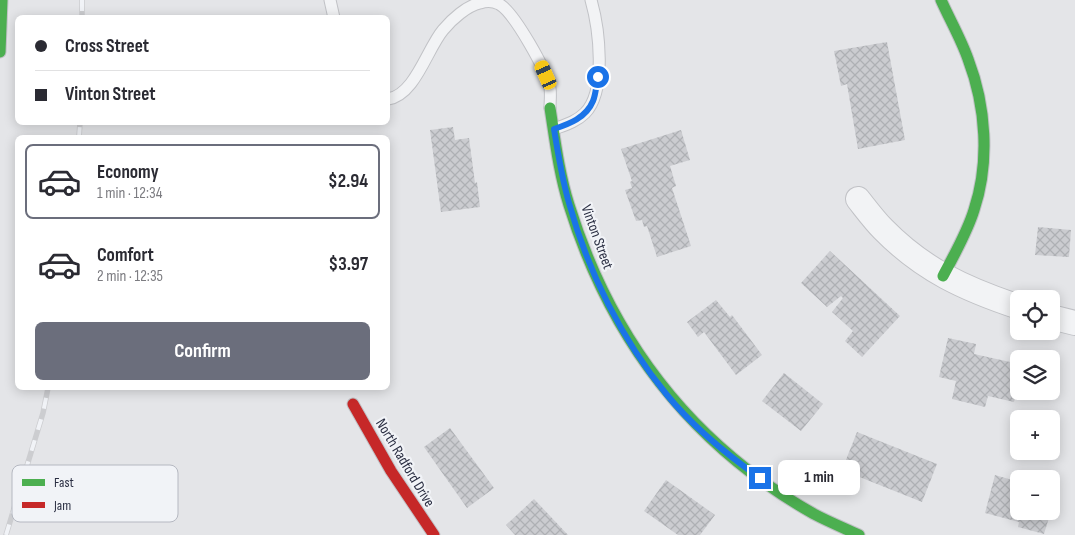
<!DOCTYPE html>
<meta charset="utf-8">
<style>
:root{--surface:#fff;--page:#f7f7f7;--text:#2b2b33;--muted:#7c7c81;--line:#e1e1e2;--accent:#6b6e7c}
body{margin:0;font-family:"Sofia Sans Condensed",sans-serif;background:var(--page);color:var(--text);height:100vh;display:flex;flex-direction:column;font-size:19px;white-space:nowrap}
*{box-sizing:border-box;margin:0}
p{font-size:16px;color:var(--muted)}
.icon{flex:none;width:28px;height:28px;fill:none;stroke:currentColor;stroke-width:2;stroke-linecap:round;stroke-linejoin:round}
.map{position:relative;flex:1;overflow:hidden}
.side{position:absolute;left:15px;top:135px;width:375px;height:255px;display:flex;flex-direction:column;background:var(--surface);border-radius:8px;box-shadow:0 2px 12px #0003}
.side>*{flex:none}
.top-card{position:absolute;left:15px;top:15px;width:375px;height:110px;border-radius:8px;box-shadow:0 2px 12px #0003;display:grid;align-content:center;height:110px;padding:0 20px;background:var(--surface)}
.buttons{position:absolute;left:1010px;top:290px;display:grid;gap:10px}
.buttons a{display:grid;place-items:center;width:50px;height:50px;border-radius:8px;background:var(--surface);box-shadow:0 2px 12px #0003;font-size:25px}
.end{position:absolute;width:22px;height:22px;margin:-11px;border:6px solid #1a73e8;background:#fff;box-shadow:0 0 0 2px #fff}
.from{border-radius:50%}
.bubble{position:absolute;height:35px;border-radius:8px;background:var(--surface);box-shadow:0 2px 12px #0003;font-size:16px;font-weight:700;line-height:35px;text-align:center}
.car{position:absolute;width:15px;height:30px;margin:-15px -8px;border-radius:6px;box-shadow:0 0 4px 1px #0007;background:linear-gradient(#f5c518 24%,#345 0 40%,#f5c518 0 76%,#345 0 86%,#f5c518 0)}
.top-card b{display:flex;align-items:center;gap:18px;height:48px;font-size:19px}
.top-card b+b{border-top:1px solid var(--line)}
.top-card i{width:12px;height:12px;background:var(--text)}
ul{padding:9px 0 0;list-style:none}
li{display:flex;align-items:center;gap:15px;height:75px;margin:0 10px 8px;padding:0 10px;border:2px solid transparent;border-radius:8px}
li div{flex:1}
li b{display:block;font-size:19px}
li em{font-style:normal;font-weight:700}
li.current{border-color:var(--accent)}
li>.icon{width:45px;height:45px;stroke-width:1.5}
.cta{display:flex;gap:10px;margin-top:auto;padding:10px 20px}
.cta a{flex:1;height:58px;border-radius:8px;background:var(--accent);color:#fff;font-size:20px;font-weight:700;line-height:58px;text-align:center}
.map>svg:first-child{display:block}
.building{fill:url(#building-cross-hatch)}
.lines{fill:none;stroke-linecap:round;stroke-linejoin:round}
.lane-casing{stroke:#c1c2c6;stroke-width:13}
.street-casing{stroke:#c1c2c6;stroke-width:26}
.fast-casing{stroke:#c1c2c6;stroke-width:13}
.jam-casing{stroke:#c1c2c6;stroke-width:13}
.lane{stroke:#f2f3f5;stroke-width:11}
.street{stroke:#f2f3f5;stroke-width:24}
.fast{stroke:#4caf50;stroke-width:11}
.jam{stroke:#c62828;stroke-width:11}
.rail-casing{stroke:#cccdd0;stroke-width:5.5}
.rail{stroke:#f1f3f7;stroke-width:4;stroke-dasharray:11;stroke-linecap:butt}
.route{stroke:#1a73e8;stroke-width:6}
.labels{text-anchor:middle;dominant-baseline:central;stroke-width:4.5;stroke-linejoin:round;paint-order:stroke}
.street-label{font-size:15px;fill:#2a2e42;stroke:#f1f3f7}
.key{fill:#f1f3f7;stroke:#b5b8c1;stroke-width:1}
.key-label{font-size:14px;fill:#2a2e42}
</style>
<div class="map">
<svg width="1075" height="535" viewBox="0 0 1075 535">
<defs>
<pattern id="building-cross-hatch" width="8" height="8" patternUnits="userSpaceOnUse" patternTransform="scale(1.25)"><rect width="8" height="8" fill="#cbccd0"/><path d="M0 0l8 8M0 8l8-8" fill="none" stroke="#aeb0b4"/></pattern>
</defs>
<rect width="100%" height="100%" fill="#e4e5e8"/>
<g class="building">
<polygon points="887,42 905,140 858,149 847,84 841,86 834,51"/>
<polygon points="453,127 455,140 469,138 475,183 477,182 480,207 441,212 430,130"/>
<polygon points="681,130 690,160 670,166 676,186 672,188 691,246 657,257 647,226 644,227 642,220 636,221 625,190 632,188 630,182 632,181 621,149"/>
<polygon points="1038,227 1071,230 1069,257 1035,255"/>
<polygon points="830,251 900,316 862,357 845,341 853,331 832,312 843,298 841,296 827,307 801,283"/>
<polygon points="716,300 730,317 732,315 762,355 736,375 704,332 698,337 687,322"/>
<polygon points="948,338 976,344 974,354 1019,364 1019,382 1014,402 988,396 985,407 952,399 956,381 939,377"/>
<polygon points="784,373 823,404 801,431 762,401"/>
<polygon points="450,428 494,488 467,508 424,447"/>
<polygon points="857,432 937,464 922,502 842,470"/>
<polygon points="995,475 1019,482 1019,511 1051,511 1044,534 1018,527 1019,522 985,513"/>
<polygon points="666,480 715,515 700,535 678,535 644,511"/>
<polygon points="534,499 568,535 515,535 506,525"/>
</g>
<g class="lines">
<defs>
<g id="lane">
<polyline points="330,0 334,18"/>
<path d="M388,99C415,95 427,49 443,30C452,19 467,6 480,3C486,1 493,1 499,4C514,12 547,71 550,88C551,95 550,101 550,108"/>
<path d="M554,129C565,125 576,122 585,113C607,91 599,28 591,0"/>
</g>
<g id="street">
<path d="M858,199C866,209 874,220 883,229C923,270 965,289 1019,307"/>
<polyline points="1051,317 1075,323"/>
</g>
<g id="fast">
<path d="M941,0C950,20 961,39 968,59C986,106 990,162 974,210C967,233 954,255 943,276"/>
<polyline points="0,52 2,0"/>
<path d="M550,108C555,140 559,173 569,205C611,340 690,444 814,514C829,522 844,528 859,535"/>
</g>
<polyline id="jam" points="353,404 391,471 434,535"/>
</defs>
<use href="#lane" class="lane-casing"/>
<use href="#street" class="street-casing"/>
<use href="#fast" class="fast-casing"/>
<use href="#jam" class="jam-casing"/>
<use href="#lane" class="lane"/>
<use href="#street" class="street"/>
<use href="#fast" class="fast"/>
<use href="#jam" class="jam"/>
<defs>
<g id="rail">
<polyline points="82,0 82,18"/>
<polyline points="79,138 80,122"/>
<polyline points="6,535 43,413 48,388"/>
</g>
</defs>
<use href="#rail" class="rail-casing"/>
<use href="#rail" class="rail"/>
</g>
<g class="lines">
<path class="route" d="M598,77C596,85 596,94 593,101C586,118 569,124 554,129C558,154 562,179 569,203C588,272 622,340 667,395C693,427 726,454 760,478"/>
</g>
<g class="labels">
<g class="street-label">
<text transform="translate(597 237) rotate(70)">Vinton Street</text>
<text transform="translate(405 463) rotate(59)">North Radford Drive</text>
</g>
</g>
<rect x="12" y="465" width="166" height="57" rx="8" class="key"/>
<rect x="22" y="479" width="23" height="7" fill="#4caf50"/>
<rect x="22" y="502" width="23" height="6" fill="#c62828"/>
<g class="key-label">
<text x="54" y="487">Fast</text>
<text x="54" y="510">Jam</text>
</g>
</svg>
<div class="buttons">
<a><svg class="icon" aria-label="locate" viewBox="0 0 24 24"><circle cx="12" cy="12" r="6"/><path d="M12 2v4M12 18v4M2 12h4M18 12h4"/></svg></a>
<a><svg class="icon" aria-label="layers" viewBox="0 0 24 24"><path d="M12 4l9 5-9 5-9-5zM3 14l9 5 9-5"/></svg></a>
<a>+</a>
<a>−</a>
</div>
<i class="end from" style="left:598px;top:77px"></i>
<i class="end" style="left:760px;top:478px"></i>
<div class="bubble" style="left:778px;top:460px;width:82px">1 min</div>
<i class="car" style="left:546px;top:75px;rotate:336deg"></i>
<div class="top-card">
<b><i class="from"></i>Cross Street</b>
<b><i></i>Vinton Street</b>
</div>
<section class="side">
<ul>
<li class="current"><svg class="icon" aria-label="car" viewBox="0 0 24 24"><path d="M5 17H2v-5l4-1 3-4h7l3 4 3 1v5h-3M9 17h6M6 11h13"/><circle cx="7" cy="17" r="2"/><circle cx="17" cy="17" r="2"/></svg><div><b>Economy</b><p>1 min · 12:34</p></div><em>$2.94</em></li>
<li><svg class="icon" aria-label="car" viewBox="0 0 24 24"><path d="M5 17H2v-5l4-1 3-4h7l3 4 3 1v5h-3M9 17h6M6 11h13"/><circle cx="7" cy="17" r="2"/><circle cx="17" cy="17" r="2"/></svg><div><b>Comfort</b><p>2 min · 12:35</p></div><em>$3.97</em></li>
</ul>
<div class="cta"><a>Confirm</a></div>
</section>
</div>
